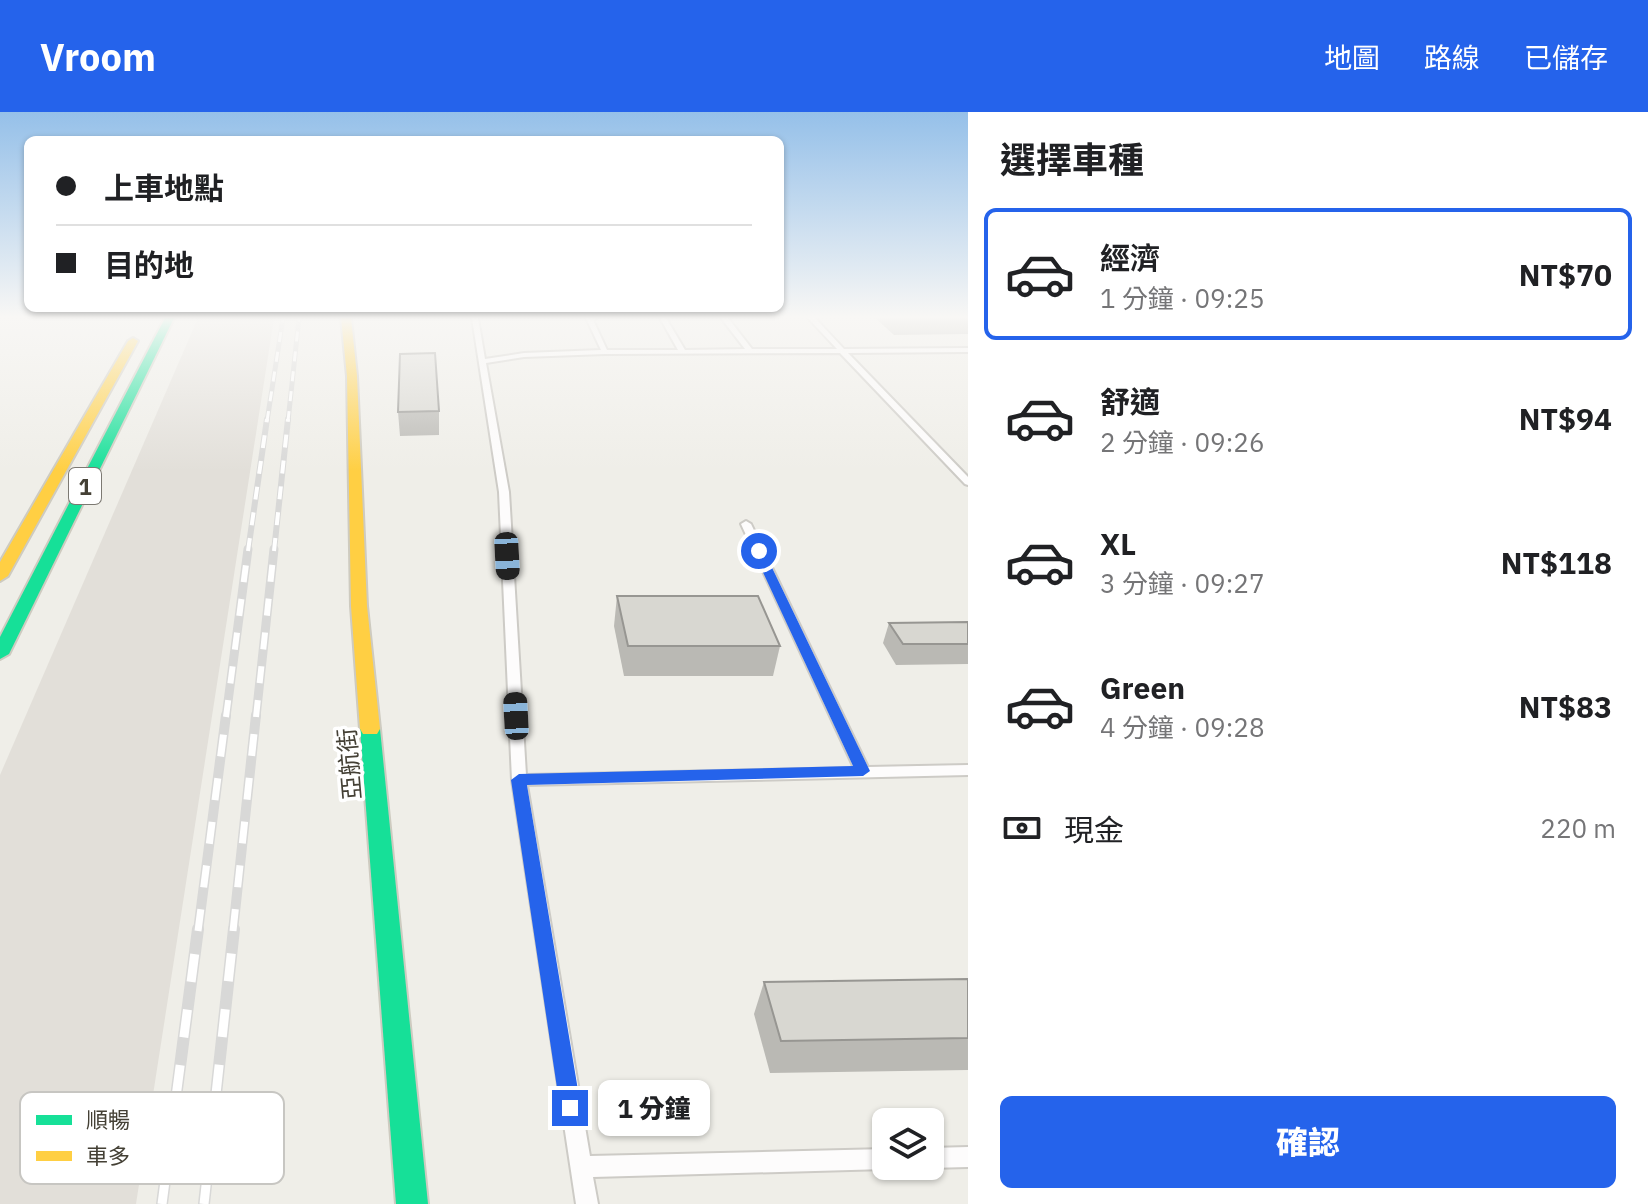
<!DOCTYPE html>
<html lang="zh-TW">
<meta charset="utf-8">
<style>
:root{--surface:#fff;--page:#f6f6f6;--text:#202124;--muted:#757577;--line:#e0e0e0;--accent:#2563eb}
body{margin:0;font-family:"IBM Plex Sans","Noto Sans TC",sans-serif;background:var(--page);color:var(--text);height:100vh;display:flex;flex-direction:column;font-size:30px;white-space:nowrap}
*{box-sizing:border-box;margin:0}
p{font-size:26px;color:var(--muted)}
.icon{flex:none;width:44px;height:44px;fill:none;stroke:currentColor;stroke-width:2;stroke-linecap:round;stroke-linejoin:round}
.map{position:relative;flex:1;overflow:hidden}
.side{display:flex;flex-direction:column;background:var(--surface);width:680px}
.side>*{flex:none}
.guide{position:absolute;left:24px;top:24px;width:760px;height:176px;border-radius:12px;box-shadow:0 2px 6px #0004;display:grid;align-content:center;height:176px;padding:0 32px;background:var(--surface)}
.tools{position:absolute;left:872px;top:996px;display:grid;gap:16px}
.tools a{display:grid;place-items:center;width:72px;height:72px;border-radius:12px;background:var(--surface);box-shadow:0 2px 6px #0004;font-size:40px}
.end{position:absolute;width:36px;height:36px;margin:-18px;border:10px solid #2563eb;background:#fff;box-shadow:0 0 0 4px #fff}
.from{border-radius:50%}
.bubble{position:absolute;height:56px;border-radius:12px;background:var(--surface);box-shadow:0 2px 6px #0004;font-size:26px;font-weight:800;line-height:56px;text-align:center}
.car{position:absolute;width:24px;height:48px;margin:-24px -12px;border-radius:10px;box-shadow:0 0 6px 2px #0007;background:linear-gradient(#222 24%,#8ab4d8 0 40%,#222 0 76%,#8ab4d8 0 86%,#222 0)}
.guide b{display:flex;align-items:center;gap:28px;height:76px;font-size:30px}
.guide b+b{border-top:2px solid var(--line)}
.guide i{width:20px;height:20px;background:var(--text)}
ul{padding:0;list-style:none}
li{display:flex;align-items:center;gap:24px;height:132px;margin:0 16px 12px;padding:0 16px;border:4px solid transparent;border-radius:12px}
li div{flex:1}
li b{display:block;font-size:30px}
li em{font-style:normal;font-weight:800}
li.active{border-color:var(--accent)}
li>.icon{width:72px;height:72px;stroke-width:1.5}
h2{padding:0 32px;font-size:36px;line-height:96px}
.pay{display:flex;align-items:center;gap:20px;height:88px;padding:0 32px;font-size:30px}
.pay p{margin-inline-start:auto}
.cta{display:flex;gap:16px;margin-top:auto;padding:16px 32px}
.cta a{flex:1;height:92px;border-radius:12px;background:var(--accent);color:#fff;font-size:32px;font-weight:800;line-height:92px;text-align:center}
header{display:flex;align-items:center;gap:48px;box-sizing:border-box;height:112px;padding:0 40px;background:var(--accent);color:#fff}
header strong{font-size:38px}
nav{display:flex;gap:44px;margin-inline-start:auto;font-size:28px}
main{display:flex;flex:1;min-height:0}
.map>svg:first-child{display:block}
.industrial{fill:#e2dfd9}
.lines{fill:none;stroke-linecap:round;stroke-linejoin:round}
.lane-casing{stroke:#cdcbc6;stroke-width:4}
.fast-casing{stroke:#cecbc0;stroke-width:4}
.slow-casing{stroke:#cecbc0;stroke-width:4}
.lane{fill:#fdfcfc;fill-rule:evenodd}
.fast{fill:#16e098;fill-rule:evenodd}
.slow{fill:#ffcf43;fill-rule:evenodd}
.rail-far4-casing{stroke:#d8d8d7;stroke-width:5}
.rail-far3-casing{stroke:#d8d8d7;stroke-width:6}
.rail-far2-casing{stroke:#d8d8d7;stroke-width:9}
.rail-far1-casing{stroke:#d8d8d7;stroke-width:10}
.rail-casing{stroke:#d8d8d7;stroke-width:12}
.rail-far4{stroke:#fff;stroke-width:3;stroke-dasharray:10;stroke-linecap:butt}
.rail-far3{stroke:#fff;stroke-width:4;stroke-dasharray:13;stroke-linecap:butt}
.rail-far2{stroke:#fff;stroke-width:6;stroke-dasharray:17;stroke-linecap:butt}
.rail-far1{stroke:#fff;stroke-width:7;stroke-dasharray:22;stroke-linecap:butt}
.rail{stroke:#fff;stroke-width:9;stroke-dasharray:28;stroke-linecap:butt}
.wall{fill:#bab9b4}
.building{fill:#d8d7d1;stroke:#979692;stroke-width:2}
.route{fill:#2563eb}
.labels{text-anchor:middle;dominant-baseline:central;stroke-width:7;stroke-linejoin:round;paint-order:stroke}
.shield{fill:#fff;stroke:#7c7972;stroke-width:2}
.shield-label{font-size:22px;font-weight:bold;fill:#444035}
.street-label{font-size:24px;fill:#444035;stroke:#fff}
.key{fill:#fff;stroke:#c7c6c2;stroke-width:2}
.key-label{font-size:22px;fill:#444035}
</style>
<header>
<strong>Vroom</strong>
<nav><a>地圖</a><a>路線</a><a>已儲存</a></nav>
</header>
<main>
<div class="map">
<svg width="968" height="1092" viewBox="0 0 968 1092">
<rect width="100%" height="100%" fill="#efeee8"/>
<polygon class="industrial" points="198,206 274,206 136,1092 0,1092 0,663"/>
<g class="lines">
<defs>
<g id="lane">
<polygon points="472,206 478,206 485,247 524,241 601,238 586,206 597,206 593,208 607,238 678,238 660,206 666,206 685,238 745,237 721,206 728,206 752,237 837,237 808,206 815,206 844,237 968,236 968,240 848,241 968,365 968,373 965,372 840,241 605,242 524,245 486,251 509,380 526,663 854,656 741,412 746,409 751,412 868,655 968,653 968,663 527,673 590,1044 886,1037 886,1054 893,1054 886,1057 593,1065 598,1092 576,1092 512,668 499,380"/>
<polygon points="968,1035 968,1055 930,1056 924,1054 930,1054 930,1036"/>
</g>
<g id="fast">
<polygon points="165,206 174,206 9,542 0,547 0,525"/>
<polygon points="370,610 377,612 380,617 428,1092 396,1092 360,617 363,612"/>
</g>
<g id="slow">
<polygon points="341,206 351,206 357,264 367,494 380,617 377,622 363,622 360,617 351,494 347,264"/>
<polygon points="133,226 138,229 8,464 0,469 0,450 128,229"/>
</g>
</defs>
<use href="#lane" class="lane-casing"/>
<use href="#fast" class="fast-casing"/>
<use href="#slow" class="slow-casing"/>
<use href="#lane" class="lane"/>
<use href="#fast" class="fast"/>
<use href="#slow" class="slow"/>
<defs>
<g id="rail-far4">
<polyline points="267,309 283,206"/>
<polyline points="288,309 299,206"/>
</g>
<g id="rail-far3">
<polyline points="248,439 267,307"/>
<polyline points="274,439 288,307"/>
</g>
<g id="rail-far2">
<polyline points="226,605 248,437"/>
<polyline points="256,605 274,437"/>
</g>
<g id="rail-far1">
<polyline points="198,819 226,603"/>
<polyline points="233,819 256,603"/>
</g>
<g id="rail">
<polyline points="162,1092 198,817"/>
<polyline points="204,1092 234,817"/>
</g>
</defs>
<use href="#rail-far4" class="rail-far4-casing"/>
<use href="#rail-far3" class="rail-far3-casing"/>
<use href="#rail-far2" class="rail-far2-casing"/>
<use href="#rail-far1" class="rail-far1-casing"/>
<use href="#rail" class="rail-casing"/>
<use href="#rail-far4" class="rail-far4"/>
<use href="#rail-far3" class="rail-far3"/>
<use href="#rail-far2" class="rail-far2"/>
<use href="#rail-far1" class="rail-far1"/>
<use href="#rail" class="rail"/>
</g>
<g class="wall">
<polygon points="875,206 968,206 968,222 894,223"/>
<polygon points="439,299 439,323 400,324 398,300"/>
<polygon points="617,484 780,534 773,564 624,564 614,514"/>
<polygon points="968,510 968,552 896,553 883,531 889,511"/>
<polygon points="968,867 968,958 770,961 754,902 764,870"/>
</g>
<g class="building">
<polygon points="435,241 439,299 398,300 400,242"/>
<polygon points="617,484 758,484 780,534 628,534"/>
<polygon points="968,510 968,532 903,532 889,511"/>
<polygon points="968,867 968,926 781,929 764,870"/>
</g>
<linearGradient id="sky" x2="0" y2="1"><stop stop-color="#95c0e9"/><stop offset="0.57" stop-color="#f8f7f5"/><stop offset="1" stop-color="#f8f7f5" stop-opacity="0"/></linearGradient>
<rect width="968" height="359" fill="url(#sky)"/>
<polygon class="route" points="759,436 764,439 870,659 863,664 527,673 581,996 578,1003 570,1006 563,1003 560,996 511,668 519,662 853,654 753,439"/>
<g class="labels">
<rect class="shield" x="69" y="356" width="32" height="36" rx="6"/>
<g class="shield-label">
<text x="85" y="374">1</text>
</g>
<g class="street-label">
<text transform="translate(349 652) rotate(-95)">亞航街</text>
</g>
</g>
<rect x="20" y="980" width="264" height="92" rx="12" class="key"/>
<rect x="36" y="1003" width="36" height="10" fill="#16e098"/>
<rect x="36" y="1039" width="36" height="10" fill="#ffcf43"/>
<g class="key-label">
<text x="86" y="1016">順暢</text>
<text x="86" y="1052">車多</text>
</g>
</svg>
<div class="tools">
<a><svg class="icon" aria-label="layers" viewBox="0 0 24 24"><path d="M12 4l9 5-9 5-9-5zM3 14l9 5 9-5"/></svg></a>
</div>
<i class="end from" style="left:759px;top:439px"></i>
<i class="end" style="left:570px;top:996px"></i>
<div class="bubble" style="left:598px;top:968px;width:112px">1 分鐘</div>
<i class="car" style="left:507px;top:444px;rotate:177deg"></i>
<i class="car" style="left:516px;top:604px;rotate:357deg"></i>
<div class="guide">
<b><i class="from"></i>上車地點</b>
<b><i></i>目的地</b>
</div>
</div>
<section class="side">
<h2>選擇車種</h2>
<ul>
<li class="active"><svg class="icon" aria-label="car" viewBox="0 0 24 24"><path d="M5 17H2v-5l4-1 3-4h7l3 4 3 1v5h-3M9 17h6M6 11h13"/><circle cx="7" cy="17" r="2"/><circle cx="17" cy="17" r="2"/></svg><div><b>經濟</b><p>1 分鐘 · 09:25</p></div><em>NT$70</em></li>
<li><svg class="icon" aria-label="car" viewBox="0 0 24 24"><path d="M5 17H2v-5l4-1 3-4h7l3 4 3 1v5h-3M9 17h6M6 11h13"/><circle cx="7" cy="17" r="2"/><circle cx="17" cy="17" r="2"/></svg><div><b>舒適</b><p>2 分鐘 · 09:26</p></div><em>NT$94</em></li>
<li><svg class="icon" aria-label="car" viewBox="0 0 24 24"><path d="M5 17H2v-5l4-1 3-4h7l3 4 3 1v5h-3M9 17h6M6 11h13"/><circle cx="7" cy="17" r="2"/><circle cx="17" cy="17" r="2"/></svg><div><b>XL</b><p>3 分鐘 · 09:27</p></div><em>NT$118</em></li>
<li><svg class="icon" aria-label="car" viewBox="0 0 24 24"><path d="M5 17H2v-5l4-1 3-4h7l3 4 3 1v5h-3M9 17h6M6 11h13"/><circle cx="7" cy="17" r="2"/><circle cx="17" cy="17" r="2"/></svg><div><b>Green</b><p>4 分鐘 · 09:28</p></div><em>NT$83</em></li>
</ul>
<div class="pay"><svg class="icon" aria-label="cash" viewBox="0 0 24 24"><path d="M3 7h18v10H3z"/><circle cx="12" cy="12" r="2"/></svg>現金<p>220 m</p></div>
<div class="cta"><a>確認</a></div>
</section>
</main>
